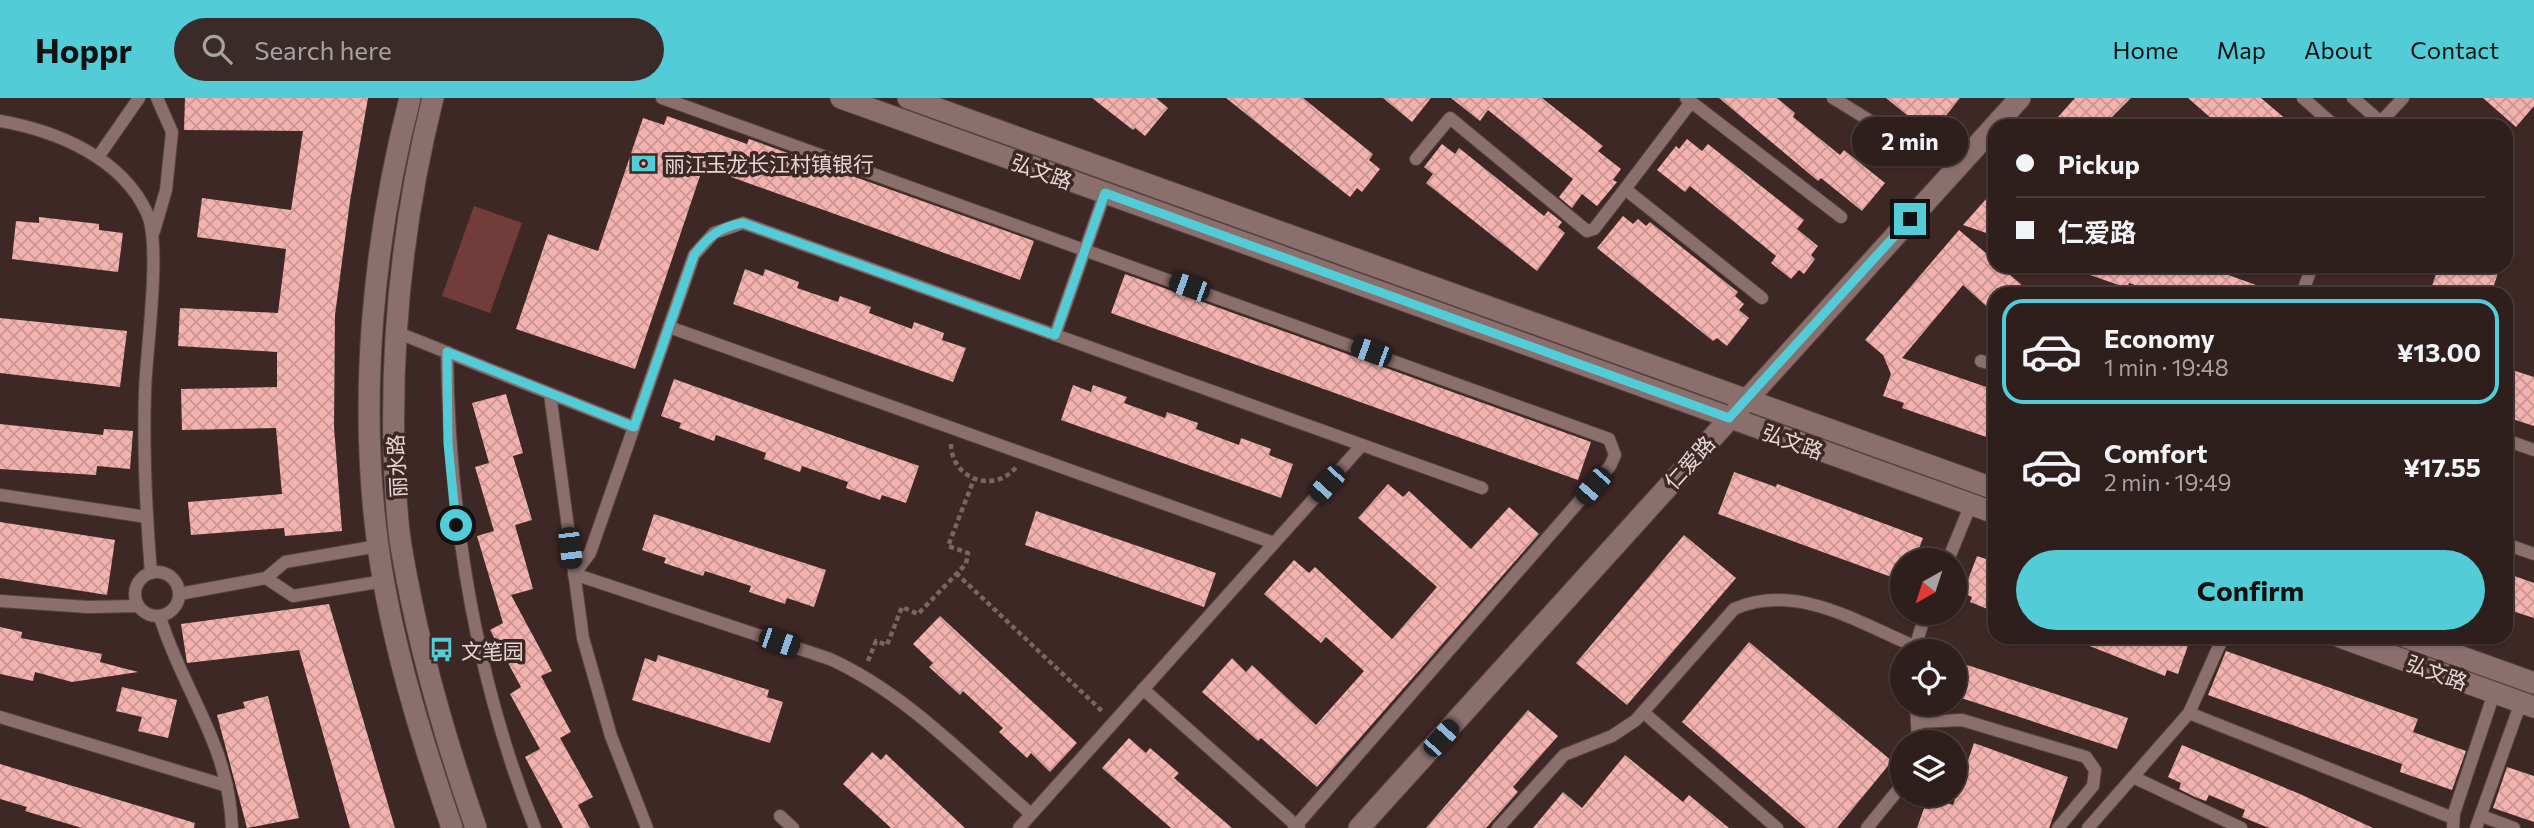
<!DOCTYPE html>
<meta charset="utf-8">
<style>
:root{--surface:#2e1e1c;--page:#3a2b29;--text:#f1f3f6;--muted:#a7a2a3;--line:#493c3b;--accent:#52ccd6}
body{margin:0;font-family:Commissioner,"Noto Sans SC",sans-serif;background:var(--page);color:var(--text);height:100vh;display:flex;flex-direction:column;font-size:26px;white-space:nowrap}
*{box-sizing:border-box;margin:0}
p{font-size:23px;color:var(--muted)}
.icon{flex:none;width:38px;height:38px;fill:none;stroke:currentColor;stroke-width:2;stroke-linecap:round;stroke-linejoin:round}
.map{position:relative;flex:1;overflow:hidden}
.details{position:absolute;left:1988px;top:189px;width:525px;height:357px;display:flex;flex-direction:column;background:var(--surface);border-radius:21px;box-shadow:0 2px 5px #0004,0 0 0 2px var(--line)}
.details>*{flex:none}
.hud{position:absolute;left:1988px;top:21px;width:525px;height:154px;border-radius:21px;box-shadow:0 2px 5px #0004,0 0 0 2px var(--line);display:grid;align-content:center;height:154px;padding:0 28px;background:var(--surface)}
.needle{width:46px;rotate:219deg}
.controls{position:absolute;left:1890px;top:450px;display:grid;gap:14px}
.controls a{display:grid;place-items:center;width:77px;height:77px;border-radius:50%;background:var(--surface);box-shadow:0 2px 5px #0004,0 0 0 2px var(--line);font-size:35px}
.end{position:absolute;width:32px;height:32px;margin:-16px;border:9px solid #52ccd6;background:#111;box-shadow:0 0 0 4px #111}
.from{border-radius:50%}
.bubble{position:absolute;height:49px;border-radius:24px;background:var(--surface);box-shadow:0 2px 5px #0004,0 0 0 2px var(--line);font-size:23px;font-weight:700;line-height:49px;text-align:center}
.car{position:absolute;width:21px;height:42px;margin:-21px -10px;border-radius:9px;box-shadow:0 0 5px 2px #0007;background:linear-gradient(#222 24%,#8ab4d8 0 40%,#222 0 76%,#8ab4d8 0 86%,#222 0)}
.hud b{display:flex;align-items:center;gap:24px;height:66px;font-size:26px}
.hud b+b{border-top:2px solid var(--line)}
.hud i{width:18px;height:18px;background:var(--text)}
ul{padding:12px 0 0;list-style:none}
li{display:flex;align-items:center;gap:21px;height:105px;margin:0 14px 10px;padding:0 14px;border:4px solid transparent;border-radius:21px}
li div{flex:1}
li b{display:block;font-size:26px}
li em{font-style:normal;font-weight:700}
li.active{border-color:var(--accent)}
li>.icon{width:63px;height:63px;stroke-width:1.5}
.primary-button{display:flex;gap:14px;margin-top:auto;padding:14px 28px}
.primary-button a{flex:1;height:80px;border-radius:42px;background:var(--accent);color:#111;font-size:28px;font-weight:700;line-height:80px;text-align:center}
header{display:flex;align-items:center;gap:42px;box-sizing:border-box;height:98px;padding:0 35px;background:var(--accent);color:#111}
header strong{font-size:33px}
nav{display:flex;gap:38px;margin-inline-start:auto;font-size:24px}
.search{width:490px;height:63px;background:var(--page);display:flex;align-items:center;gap:18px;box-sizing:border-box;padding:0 24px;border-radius:38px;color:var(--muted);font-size:26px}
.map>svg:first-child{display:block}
.garden{fill:#713c3a}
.building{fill:url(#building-cross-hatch)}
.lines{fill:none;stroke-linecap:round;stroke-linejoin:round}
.lane-casing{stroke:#564442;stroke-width:14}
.secondary-casing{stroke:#564442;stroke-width:23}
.path{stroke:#796664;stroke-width:4.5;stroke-dasharray:5 3.5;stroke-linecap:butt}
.lane{stroke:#8a6f6d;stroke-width:12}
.secondary{stroke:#8a6f6d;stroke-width:21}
.route{stroke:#52ccd6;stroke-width:9}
.labels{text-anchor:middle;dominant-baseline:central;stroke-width:7;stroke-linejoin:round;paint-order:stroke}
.poi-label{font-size:21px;fill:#e6d7d5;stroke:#3e2826;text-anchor:start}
.street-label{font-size:21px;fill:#e6d7d5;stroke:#3e2826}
</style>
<header>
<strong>Hoppr</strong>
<div class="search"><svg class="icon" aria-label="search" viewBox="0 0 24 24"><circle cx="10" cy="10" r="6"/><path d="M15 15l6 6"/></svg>Search here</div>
<nav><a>Home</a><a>Map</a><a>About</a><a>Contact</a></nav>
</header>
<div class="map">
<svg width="2534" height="730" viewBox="0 0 2534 730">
<defs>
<pattern id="building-cross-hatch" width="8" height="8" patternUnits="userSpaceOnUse" patternTransform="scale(1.75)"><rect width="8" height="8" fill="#f4b2ae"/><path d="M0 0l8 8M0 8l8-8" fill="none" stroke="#c89692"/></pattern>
</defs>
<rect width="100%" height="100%" fill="#3e2826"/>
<polygon class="garden" points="474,108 522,125 490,215 442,198"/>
<g class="building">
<polygon points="185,0 368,0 350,103 335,217 334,329 342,433 285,438 284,430 191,437 188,404 282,396 276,330 182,332 181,291 277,289 277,254 178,248 180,210 278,215 286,151 197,139 202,100 291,112 303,33 184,32"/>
<polygon points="1092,0 1156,0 1168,10 1145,38 1135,30 1133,32"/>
<polygon points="1226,0 1303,0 1373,56 1369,62 1380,71 1362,94 1357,90 1350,99"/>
<polygon points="1383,0 1431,0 1412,24"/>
<polygon points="1451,0 1542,0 1603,48 1598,53 1621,71 1613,82 1617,84 1597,108 1582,96 1572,110 1559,99 1573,81 1488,12 1480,23"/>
<polygon points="1719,0 1777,0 1795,15 1793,19 1840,57 1844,52 1885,85 1862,113 1821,80 1818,83"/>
<polygon points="1886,0 1960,0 1933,34 1920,23 1918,26"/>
<polygon points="2075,0 2131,0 2103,28 2050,28"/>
<polygon points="2188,0 2261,0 2294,28 2220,28"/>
<polygon points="2483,0 2534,0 2534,8 2516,29"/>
<polygon points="667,18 747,46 749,41 1034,143 1020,182 703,69 635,271 516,231 548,136 598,153 643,20 664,27"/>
<polygon points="1687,41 1702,53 1708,46 1804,122 1797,131 1818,148 1811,157 1815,161 1804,176 1799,172 1791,181 1771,165 1776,158 1690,88 1685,94 1657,72 1676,48 1679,51"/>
<polygon points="1442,46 1455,56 1459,50 1544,118 1548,113 1562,124 1558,129 1565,135 1537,173 1426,85 1433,76 1424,69"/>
<polygon points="1995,91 1995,138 1963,127"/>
<polygon points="1623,118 1633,126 1638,121 1646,128 1650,124 1738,194 1735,198 1744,206 1739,212 1749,220 1727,248 1717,240 1713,243 1597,150"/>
<polygon points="39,119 99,126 99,132 123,135 118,174 12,161 16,123 39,125"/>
<polygon points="1959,132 1995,163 1995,168 2000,168 2032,196 1995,196 1995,216 1963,187 1902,260 1995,292 1995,342 1902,310 1904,305 1883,298 1891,276 1883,257 1865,242"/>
<polygon points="2074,168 2204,168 2275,194 2160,196 2129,185 2127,190 2073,171"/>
<polygon points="2439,168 2486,168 2499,172 2491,196 2429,196"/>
<polygon points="745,171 763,178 765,171 799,184 797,190 838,204 840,198 871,209 869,215 912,231 914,224 944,235 942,242 966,250 953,284 733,206"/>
<polygon points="1125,176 1591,344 1578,382 1111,215"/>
<polygon points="0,220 127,233 120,289 0,275"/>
<polygon points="2506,270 2534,279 2534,328 2506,319"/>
<polygon points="674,281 919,368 906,405 882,397 880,402 846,390 848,384 802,368 800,374 764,361 766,355 716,337 714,343 679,330 681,325 661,318"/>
<polygon points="1073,287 1091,294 1093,287 1127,299 1124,305 1165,320 1167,314 1198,325 1196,331 1239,347 1241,340 1271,351 1269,357 1293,366 1281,400 1061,322"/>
<polygon points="506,296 523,355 513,358 532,422 515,427 533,491 511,497 552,573 541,578 571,634 560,640 593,699 578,707 590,730 563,730 525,659 540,651 510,596 521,589 490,532 503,525 477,438 494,433 475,369 489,365 472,305"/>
<polygon points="0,326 103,337 104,331 133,333 130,371 97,368 96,377 0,371"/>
<polygon points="1734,374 1776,389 1777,386 1923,440 1915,462 1902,462 1902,476 1896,473 1894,480 1718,416"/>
<polygon points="1388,386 1403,399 1409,393 1471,451 1509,409 1539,436 1317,689 1261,640 1258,643 1202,594 1232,560 1246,574 1252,567 1316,627 1364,573 1326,539 1321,545 1264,496 1294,462 1309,475 1315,469 1392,541 1437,489 1358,420"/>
<polygon points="1036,413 1216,475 1204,509 1025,447"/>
<polygon points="654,416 826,472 814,509 787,500 785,506 749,494 751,488 705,473 703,478 664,465 666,460 642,452"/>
<polygon points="0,424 115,442 107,497 0,480"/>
<polygon points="1684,437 1736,480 1627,607 1576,565"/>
<polygon points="1977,458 1995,464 1995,514 1970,504 1972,499 1963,495"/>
<polygon points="2506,475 2534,485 2534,520 2506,511"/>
<polygon points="329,506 395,730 350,730 299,552 187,565 181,526"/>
<polygon points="940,518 1077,645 1050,674 1031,655 1027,660 999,634 1003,630 963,593 960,597 929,569 933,565 913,546"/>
<polygon points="0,529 22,534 21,540 102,556 100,564 138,574 72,584 35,574 33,583 0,576"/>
<polygon points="2067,539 2191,539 2178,576 2167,572 2165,578"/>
<polygon points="1749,544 1892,663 1837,730 1806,730 1682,624"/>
<polygon points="2226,553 2418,621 2413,634 2466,653 2452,692 2400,674 2402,666 2208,597"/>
<polygon points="658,557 769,592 767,599 783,604 770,645 632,602 645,560 656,564"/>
<polygon points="1955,563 2128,620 2117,651 1955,598"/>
<polygon points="122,589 177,602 168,640 138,633 142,619 116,613"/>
<polygon points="268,598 299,720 247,730 217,617 245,610 243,604"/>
<polygon points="1528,612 1558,638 1513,689 1518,694 1486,730 1426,730"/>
<polygon points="1129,640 1146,655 1150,650 1179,675 1174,680 1232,730 1171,730 1102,670"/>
<polygon points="1974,645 2068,679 2049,730 1917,730 1928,699 1953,707"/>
<polygon points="2182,647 2300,696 2373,730 2269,730 2242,719 2245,712 2209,697 2206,703 2195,699 2179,691 2181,685 2168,679"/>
<polygon points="872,654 881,662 886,656 965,730 891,730 843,686"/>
<polygon points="1625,657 1683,704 1689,697 1729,730 1533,730 1563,694 1582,710"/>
<polygon points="0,666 195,725 194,730 82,730 25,713 27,709 0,701"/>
<polygon points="2507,669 2534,678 2534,724 2493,710"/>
</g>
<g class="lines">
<defs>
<g id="lane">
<polyline points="662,0 1609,341 1615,357 1610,368 1294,730"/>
<polyline points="1686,0 1841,119"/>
<polyline points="1833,0 1898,40"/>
<polyline points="2303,0 2335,28"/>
<polyline points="2353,0 2381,24"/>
<polyline points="1691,4 1625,91 1762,200"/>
<path d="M0,23C57,33 122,60 147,115C162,147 146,253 145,294C143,355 146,414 151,475"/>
<polyline points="2377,28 2403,0"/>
<polyline points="98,59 139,0"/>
<polyline points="1416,61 1450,20 1587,133 1594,131 1625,91"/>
<polyline points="154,133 166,92 172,34 157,0"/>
<polyline points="2302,196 2312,168"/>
<polyline points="669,229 1274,445"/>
<polyline points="396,234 634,329"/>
<polyline points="1055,237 1105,95"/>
<path d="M447,254C449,418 474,577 535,730"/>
<polyline points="1981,263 1995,267"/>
<polyline points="550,296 583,540 611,638 647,730"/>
<polyline points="2506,342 2534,352"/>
<polyline points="0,397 147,419"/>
<polyline points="2506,446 2534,456"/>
<polyline points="1948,462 1971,406"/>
<circle cx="157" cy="496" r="22"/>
<polyline points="266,480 293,498 384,483"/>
<polyline points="179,496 266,480 285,464 378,448"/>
<polyline points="0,503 88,509 138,508"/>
<path d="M160,519C183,594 229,645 232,730"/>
<polyline points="1914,553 1926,514"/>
<polyline points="1143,591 1299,730"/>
<polyline points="1916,606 1918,644"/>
<polyline points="1643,614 1777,730"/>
<polyline points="2189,615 2453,720"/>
<polyline points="0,619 227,688"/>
<polyline points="1918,624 1962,622 2086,659 2095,672 2093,688 2058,730"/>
<polyline points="2133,679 2241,730"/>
<path d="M1031,716C967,661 907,596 830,561L574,476L590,455L694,157L714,135L743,125L1482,390"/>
<polyline points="780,718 793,730"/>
<polyline points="2482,718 2514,730"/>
<polyline points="1019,730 1362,347"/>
<path d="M1498,730L1564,657L1612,638L1636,622L1734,511C1796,484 1857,524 1914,548"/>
<polyline points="1867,730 1902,687"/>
<polyline points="2088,730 2189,615 2223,539"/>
<polyline points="2453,730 2454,715 2494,595"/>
<polyline points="2476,730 2521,604"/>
</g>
<g id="secondary">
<path d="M410,0C373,143 358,301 378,448C391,543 421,639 452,730"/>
<path d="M433,0C404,115 391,234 394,353C395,384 396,417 401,448C417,544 444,638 476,730"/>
<polyline points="841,0 1995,415"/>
<polyline points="908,0 1995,391"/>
<polyline points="2340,539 2534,609"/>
<polyline points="2406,539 2534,585"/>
<polyline points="1359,730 2020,0"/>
</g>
</defs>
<use href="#lane" class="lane-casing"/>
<use href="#secondary" class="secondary-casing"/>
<g class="path">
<path d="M951,346C951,381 995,397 1017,368"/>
<polyline points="956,475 1103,614"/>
<polyline points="868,563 876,543 887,547 902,509 918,516 966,466 968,455 948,448 974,381"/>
</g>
<use href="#lane" class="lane"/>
<use href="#secondary" class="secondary"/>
</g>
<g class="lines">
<path class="route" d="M456,427L448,345L447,254L634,329L694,157C708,139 719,129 743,125L1055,237L1105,95L1729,320L1910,121"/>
</g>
<defs>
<symbol id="bank-bare" viewBox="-9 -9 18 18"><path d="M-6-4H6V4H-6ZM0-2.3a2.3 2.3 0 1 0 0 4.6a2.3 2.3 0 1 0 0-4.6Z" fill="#52ccd6" stroke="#3e2826" stroke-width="2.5" paint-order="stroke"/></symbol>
<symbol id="bus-bare" viewBox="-9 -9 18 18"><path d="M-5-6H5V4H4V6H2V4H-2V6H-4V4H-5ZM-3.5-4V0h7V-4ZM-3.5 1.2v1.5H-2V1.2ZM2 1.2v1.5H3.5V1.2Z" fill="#52ccd6" stroke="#3e2826" stroke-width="2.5" paint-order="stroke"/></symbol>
</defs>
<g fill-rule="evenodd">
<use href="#bank-bare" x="626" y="48" width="35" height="35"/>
<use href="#bus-bare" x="424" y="534" width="35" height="35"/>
</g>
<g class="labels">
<g class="poi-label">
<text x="664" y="65">丽江玉龙长江村镇银行</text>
<text x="461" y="552">文笔园</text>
</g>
<g class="street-label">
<text transform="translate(1042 73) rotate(20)">弘文路</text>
<text transform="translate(1793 343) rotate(20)">弘文路</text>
<text transform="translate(1689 364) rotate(-48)">仁爱路</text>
<text transform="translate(396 368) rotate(-93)">丽水路</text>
<text transform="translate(2437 574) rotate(20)">弘文路</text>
</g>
</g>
</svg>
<div class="controls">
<a><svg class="needle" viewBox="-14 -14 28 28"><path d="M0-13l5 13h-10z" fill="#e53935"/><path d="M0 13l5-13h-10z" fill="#a7a2a3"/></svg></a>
<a><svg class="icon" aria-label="locate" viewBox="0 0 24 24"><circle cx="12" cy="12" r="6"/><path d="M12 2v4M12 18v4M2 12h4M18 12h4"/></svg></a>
<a><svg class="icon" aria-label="layers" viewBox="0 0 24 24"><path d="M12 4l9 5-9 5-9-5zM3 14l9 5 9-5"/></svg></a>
</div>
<i class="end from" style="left:456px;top:427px"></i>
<i class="end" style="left:1910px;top:121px"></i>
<div class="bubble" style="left:1852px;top:19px;width:116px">2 min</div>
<i class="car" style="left:1189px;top:189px;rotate:290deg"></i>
<i class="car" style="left:1371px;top:254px;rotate:290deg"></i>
<i class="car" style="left:1327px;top:386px;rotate:222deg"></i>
<i class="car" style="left:1593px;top:388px;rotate:221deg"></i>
<i class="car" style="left:570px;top:450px;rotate:173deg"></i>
<i class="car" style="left:779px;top:544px;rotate:109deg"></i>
<i class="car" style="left:1441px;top:640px;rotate:42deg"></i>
<div class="hud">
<b><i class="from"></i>Pickup</b>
<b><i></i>仁爱路</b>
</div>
<section class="details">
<ul>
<li class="active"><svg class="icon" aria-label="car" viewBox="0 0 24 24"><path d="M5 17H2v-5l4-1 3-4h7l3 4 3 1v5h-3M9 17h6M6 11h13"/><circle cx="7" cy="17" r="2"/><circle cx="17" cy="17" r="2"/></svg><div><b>Economy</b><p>1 min · 19:48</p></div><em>¥13.00</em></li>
<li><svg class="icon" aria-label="car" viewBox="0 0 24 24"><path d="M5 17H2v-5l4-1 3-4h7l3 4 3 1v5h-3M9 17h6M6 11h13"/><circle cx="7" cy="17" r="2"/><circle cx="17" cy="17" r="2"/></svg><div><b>Comfort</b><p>2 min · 19:49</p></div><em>¥17.55</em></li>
</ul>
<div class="primary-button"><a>Confirm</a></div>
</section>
</div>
